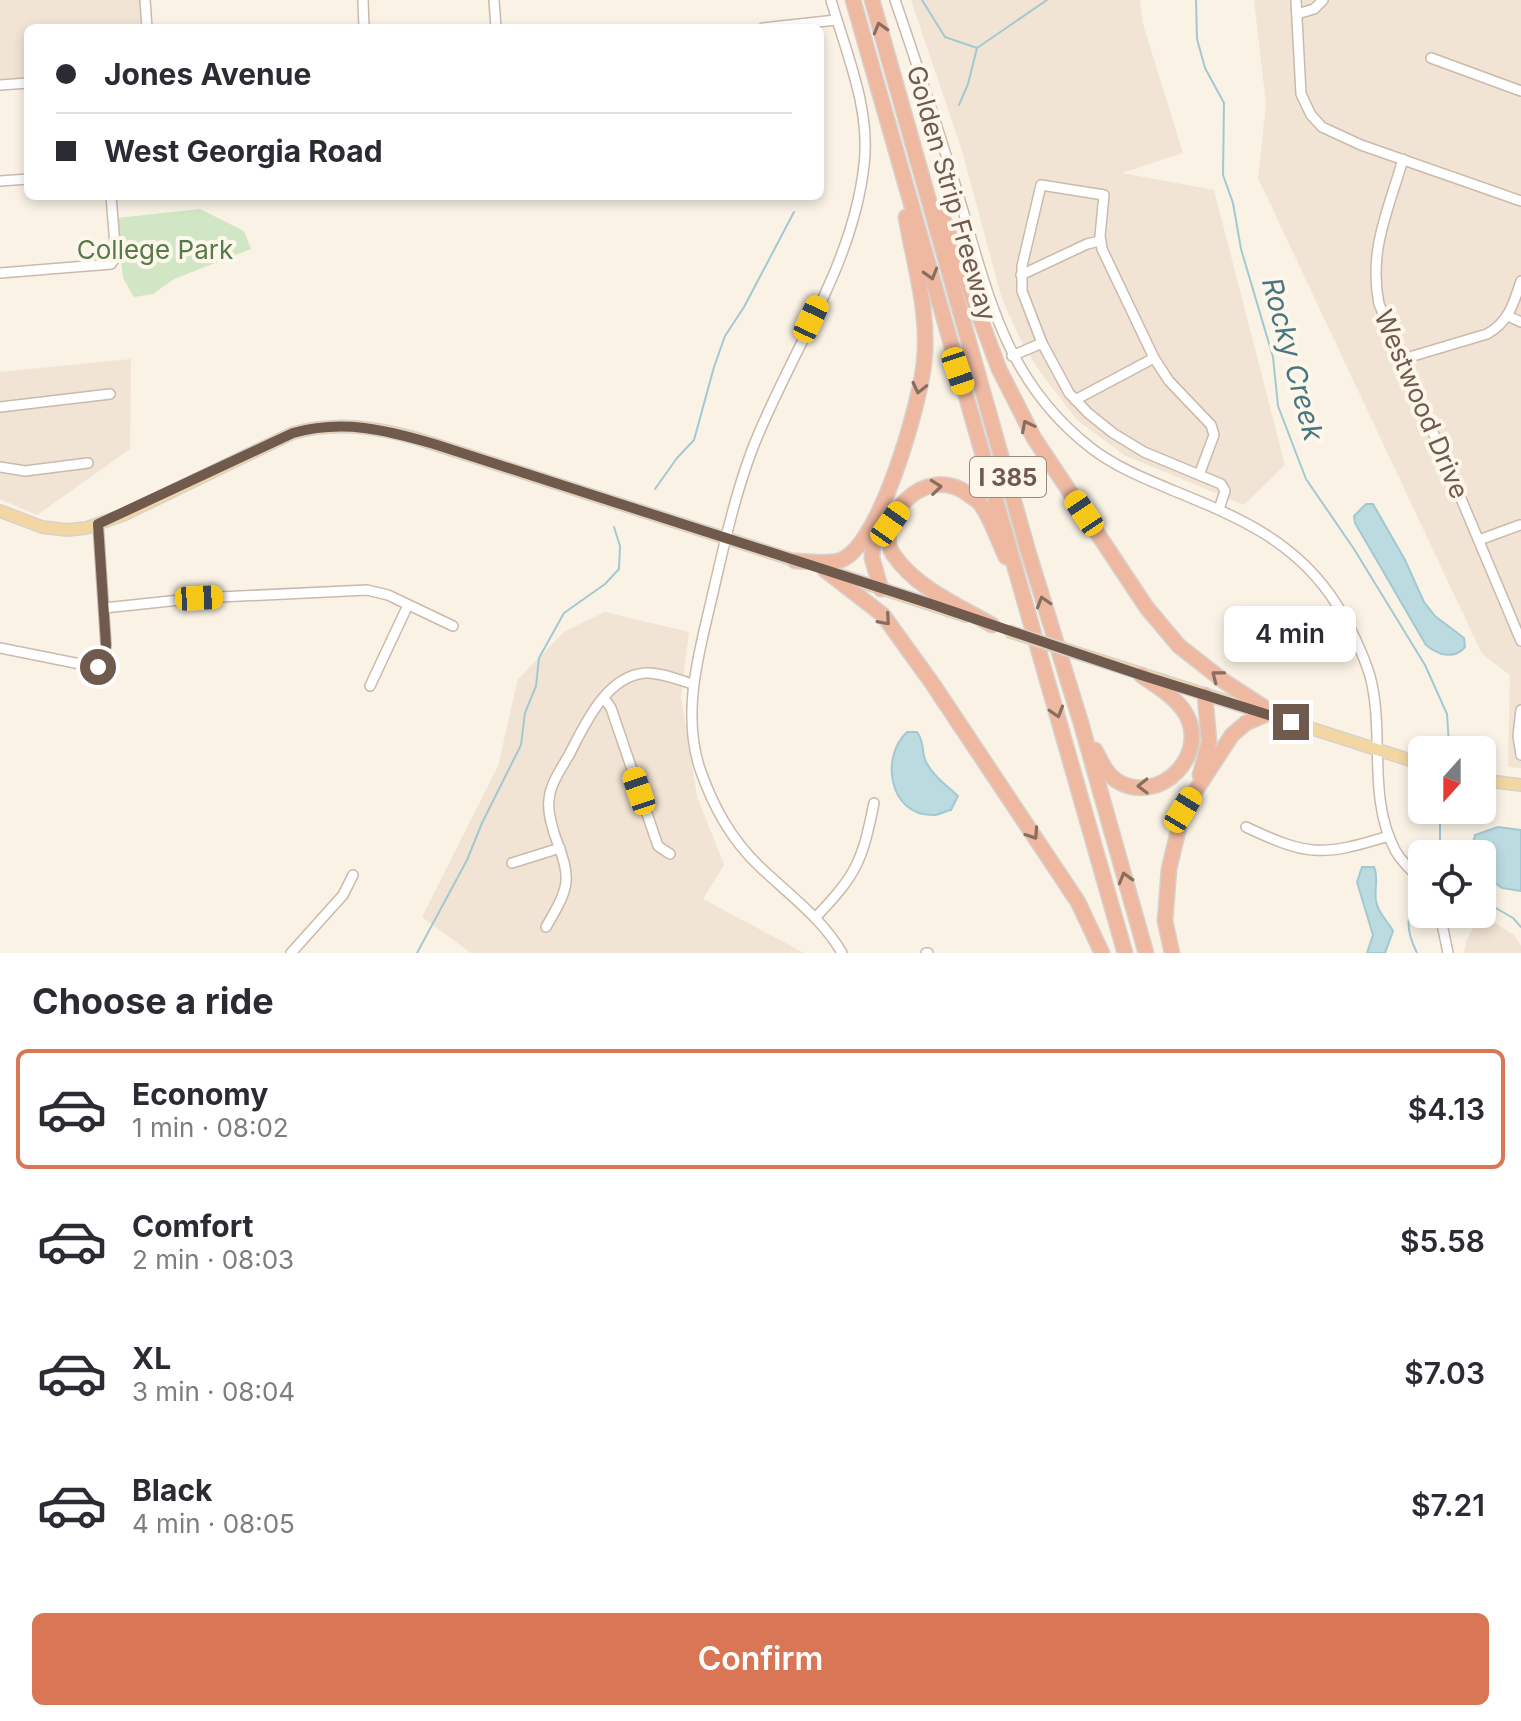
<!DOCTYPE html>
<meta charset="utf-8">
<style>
:root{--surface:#fff;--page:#f2f2f3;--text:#2b2b33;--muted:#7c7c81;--line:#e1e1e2;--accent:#d87655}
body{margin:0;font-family:Inter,sans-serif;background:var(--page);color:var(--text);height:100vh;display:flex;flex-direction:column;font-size:30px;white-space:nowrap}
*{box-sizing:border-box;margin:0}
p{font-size:26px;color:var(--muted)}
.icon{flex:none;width:44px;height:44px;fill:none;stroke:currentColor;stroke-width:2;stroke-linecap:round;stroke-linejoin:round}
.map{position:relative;height:953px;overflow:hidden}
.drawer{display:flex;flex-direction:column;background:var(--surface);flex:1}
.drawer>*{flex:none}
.guide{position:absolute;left:24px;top:24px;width:800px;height:176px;border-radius:12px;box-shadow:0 4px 12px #0003;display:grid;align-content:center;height:176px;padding:0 32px;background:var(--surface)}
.needle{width:52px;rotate:201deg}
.tools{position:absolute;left:1408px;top:736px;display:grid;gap:16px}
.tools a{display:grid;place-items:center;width:88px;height:88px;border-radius:12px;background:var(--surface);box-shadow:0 4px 12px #0003;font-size:40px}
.end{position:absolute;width:36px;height:36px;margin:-18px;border:10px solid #705a4d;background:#fff;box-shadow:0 0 0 4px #fff}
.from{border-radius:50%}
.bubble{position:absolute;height:56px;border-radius:12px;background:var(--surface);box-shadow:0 4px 12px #0003;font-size:26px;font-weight:600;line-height:56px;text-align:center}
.car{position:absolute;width:24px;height:48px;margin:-24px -12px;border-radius:10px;box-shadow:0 0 6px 2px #0007;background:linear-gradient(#f5c518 24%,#345 0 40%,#f5c518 0 76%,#345 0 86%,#f5c518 0)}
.guide b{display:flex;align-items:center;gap:28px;height:76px;font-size:30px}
.guide b+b{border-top:2px solid var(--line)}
.guide i{width:20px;height:20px;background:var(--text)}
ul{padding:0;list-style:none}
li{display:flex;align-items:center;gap:24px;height:120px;margin:0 16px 12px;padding:0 16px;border:4px solid transparent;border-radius:12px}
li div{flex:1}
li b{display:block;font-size:30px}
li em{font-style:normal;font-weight:600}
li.on{border-color:var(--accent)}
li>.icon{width:72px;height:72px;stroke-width:1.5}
h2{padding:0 32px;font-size:36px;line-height:96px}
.button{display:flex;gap:16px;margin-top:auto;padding:16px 32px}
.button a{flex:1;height:92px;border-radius:12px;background:var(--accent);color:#fff;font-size:32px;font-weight:600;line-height:92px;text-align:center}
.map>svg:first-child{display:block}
.residential{fill:#f1e4d4}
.green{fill:#d1e6c5}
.water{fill:#bbdbe1;stroke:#a2c9d2;stroke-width:2}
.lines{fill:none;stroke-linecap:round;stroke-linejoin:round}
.stream{stroke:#a2c9d2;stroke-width:2}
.minor-casing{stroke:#cabaac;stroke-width:12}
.major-casing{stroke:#d7d1cd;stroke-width:14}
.highway-casing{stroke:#d7d1cd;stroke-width:17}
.minor{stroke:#fff;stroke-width:9}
.major{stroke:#f2d7a3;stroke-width:11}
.highway{stroke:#eeb8a1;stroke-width:14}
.major-bridge-casing{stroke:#d7d1cd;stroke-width:14;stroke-linecap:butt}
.major-bridge{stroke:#f2d7a3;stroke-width:11}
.oneway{stroke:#896d5e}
.route{stroke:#705a4d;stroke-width:10}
.labels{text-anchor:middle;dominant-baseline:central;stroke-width:8;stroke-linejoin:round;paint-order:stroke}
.shield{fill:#fdf6ea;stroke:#9a897c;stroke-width:2}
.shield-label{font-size:24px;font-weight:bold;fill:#705a4d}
.street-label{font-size:26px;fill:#705a4d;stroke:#fdf6ea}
.park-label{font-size:26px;fill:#567a49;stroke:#fdf6ea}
.water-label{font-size:28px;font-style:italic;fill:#487681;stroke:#fdf6ea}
</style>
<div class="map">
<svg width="1521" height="953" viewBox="0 0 1521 953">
<rect width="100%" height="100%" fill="#faf2e5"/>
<g class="residential">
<polygon points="0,0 140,0 142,28 28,28 28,78 0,79"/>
<polygon points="911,0 1140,0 1143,24 1183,153 1122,173 1214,190 1285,465 1244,505 1124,455 1077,420 1040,372 1021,341 1002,299 962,151"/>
<polygon points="1254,0 1521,0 1521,768 1508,767 1510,675 1482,654 1258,178 1266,104"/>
<polygon points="131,359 130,449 37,515 0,499 0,372"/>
<polygon points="605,612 689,632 681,697 697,796 724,865 703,899 804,953 471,953 422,917 498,766 518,679 565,631"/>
<polygon points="1491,920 1515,936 1521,946 1521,953 1464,953 1466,941 1475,925"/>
</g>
<polygon class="green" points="200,209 244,231 251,249 174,279 153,294 134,297 123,278 117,218"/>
<g class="water">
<path d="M1366,504H1373L1405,560L1424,602L1435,616L1464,638L1465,647C1454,660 1438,655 1426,645L1355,523L1354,516Z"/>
<path d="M907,732H917C925,742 921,752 926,762C933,776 947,786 958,796L951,810C945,811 937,816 932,815C889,815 880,757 907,732Z"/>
<polygon points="1498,827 1521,830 1521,891 1502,888 1482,873 1482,854 1473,854 1471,850 1475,835"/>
<path d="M1362,867H1374C1379,878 1374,889 1376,901C1378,914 1388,921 1393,931L1385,953H1367L1373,935L1357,882Z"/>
</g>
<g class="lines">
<g class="stream">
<polyline points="922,0 945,37 977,48"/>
<polyline points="1196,0 1197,39 1205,68 1224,103 1223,175 1233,203 1241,249 1273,357 1278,406 1306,479 1354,549 1425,665 1447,714 1449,744"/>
<polyline points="959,105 968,84 977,48 1047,0"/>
<polyline points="655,489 677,458 694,440 714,367 725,336 744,307 794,212"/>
<polyline points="1440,841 1448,854"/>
<polyline points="1434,854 1440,840 1440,810"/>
<polyline points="1482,900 1513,918 1521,927"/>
<polyline points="417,953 467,860 482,823 521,745 525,713 536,686 539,658 564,613 605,584 619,569 620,546 614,527"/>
<path d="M1417,953C1403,925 1408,914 1420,886"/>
</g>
<defs>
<g id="minor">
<polyline points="145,0 147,28"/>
<polyline points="363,0 364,28"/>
<polyline points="494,0 496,28"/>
<path d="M831,0C846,53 871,109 864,165C853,267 788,356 752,450C732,503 721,560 708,614C696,664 683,718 700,769C713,806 730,838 759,866C787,893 822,918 842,953"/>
<path d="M895,0C916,61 936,123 955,184C987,287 1001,378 1091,448C1116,467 1143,478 1172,490C1238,517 1297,541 1337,605C1349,623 1364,656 1370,676C1385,732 1367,797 1395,850C1401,862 1413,871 1422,882"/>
<polyline points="1296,0 1301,94 1311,115 1322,127 1361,145 1521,201"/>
<polyline points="1297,14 1314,9 1323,0"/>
<polyline points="763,28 836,20"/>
<polyline points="1431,58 1521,91"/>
<polyline points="0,85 28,83"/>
<path d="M1403,159C1389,209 1368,250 1379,304L1521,641"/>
<polyline points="0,181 28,179"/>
<polyline points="0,273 111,264 116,257 111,196"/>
<polyline points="1021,275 1087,244 1100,241"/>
<polyline points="1508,316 1521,322"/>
<polyline points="1012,356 1042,343"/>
<path d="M1403,359L1487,334C1508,323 1514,303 1521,281"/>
<polyline points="1075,400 1154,358"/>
<polyline points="0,407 110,394"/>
<polyline points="0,467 25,471 88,463"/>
<polyline points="1199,475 1214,435 1211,425 1169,381 1154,358 1102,249 1100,236 1104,195 1041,185 1022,266 1022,291 1042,343 1069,393 1088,413 1113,433 1144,452 1221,484 1225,491 1219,509"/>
<polyline points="1479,540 1520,525"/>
<polyline points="104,608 199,598 367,590 388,595 453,626"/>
<polyline points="0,648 95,667 103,663 106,645 98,524"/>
<polyline points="370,686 408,605"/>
<polyline points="604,698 611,708 658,846 670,854"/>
<polyline points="1521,710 1518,736 1521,755"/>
<path d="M1246,827C1309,857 1323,856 1389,836"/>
<polyline points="512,863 560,848"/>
<polyline points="1440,914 1448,953"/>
<path d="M815,918C857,874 862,862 874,803"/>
<path d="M546,927C570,886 572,880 555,836C552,826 547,811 549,800C550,784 561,769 569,755C584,726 606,676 645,673C661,672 678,680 693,684"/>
<polyline points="291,953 343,895 353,875"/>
<polyline points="926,953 928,953"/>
</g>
<g id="major">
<path d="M0,511L42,527L67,530L86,528L123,515L293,433C337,421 376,427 418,439L803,563"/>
<polyline points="834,573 966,616"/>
<polyline points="1086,656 1422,764"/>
<polyline points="1482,780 1521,785"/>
</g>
<g id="highway">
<polyline points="853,0 1125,953"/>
<polyline points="872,0 1028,551 1081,723 1146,953"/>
<polyline points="941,213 999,369 1034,438 1147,608 1179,646 1225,682 1282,719"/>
<polyline points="874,525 872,558 881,589"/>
<path d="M795,561C808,561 825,564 838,561C879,552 920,402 924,363C930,315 914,264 906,217"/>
<polyline points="825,570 883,615 932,683 1078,902 1102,953"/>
<path d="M992,625C957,605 916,588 893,554C873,523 923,461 968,494C973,498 979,501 982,506C992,521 998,540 1006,557"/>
<path d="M1095,750C1101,761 1106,774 1117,781C1160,807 1212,753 1184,711C1174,696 1156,686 1141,675"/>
<polyline points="1200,775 1209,742 1205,695"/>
<polyline points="1172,953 1165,921 1169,869 1183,810 1232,735 1246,723 1267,714"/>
</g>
</defs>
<use href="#minor" class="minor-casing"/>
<use href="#major" class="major-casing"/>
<use href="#highway" class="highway-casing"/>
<use href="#minor" class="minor"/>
<use href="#major" class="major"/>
<use href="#highway" class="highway"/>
<defs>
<polyline id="major-bridge" points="1008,631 1086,656"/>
</defs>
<use href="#major-bridge" class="major-bridge-casing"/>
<use href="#major-bridge" class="major-bridge"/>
</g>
<defs><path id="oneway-chevron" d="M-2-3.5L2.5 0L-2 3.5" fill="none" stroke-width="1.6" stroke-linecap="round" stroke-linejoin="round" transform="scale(2)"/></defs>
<g class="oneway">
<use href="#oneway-chevron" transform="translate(880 28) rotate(-106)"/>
<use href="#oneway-chevron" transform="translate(931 274) rotate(74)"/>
<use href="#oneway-chevron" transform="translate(919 388) rotate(103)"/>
<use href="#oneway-chevron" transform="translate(1027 426) rotate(-117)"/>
<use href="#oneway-chevron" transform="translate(936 487) rotate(-6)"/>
<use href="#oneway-chevron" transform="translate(1043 602) rotate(-107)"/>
<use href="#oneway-chevron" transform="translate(885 620) rotate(49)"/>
<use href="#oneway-chevron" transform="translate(1217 676) rotate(-142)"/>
<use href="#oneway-chevron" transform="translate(1057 712) rotate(73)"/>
<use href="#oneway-chevron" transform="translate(1143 786) rotate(179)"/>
<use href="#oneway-chevron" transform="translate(1033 834) rotate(56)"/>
<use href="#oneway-chevron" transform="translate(1125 878) rotate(-106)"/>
</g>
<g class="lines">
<path class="route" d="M98,667L105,661L106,645L98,524L293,433C343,419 386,430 434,444L931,604L1141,675L1291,722"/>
</g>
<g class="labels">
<rect class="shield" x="970" y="457" width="76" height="40" rx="6"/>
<g class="shield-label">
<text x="1008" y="477">I 385</text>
</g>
<g class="street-label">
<text transform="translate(952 193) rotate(74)">Golden Strip Freeway</text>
<text transform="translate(1422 404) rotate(67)">Westwood Drive</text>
</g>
<g class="park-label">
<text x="155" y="249">College Park</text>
</g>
<g class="water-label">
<text transform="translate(1293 359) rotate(75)">Rocky Creek</text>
</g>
</g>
</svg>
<div class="tools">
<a><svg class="needle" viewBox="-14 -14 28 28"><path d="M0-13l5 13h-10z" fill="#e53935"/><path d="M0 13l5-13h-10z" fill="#7c7c81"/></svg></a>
<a><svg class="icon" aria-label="locate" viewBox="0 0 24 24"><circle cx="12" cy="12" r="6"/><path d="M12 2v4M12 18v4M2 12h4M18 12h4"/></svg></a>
</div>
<i class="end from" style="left:98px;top:667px"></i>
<i class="end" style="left:1291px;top:722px"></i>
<div class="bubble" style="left:1224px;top:606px;width:132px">4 min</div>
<i class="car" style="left:811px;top:319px;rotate:25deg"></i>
<i class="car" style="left:958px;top:371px;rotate:161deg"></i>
<i class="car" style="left:1084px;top:513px;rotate:326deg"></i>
<i class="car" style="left:890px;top:524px;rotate:35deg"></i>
<i class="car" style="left:199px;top:598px;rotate:87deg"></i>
<i class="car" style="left:639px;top:791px;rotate:341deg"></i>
<i class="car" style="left:1183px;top:810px;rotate:31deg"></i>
<div class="guide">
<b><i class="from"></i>Jones Avenue</b>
<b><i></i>West Georgia Road</b>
</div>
</div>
<section class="drawer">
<h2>Choose a ride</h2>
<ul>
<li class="on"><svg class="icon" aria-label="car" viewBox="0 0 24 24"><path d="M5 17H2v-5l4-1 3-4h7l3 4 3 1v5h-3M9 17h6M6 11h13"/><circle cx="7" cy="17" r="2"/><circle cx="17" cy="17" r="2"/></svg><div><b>Economy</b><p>1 min · 08:02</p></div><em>$4.13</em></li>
<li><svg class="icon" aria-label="car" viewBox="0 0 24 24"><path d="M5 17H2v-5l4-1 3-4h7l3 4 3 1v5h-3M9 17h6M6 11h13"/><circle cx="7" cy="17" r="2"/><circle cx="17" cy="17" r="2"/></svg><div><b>Comfort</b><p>2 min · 08:03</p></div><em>$5.58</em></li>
<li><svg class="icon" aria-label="car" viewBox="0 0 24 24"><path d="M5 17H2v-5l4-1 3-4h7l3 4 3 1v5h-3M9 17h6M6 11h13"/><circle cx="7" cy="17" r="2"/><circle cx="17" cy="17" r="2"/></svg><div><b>XL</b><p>3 min · 08:04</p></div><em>$7.03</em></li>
<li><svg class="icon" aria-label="car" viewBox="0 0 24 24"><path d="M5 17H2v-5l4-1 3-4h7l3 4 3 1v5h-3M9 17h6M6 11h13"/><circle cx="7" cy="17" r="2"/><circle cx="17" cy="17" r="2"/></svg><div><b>Black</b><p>4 min · 08:05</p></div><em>$7.21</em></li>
</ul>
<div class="button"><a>Confirm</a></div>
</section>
